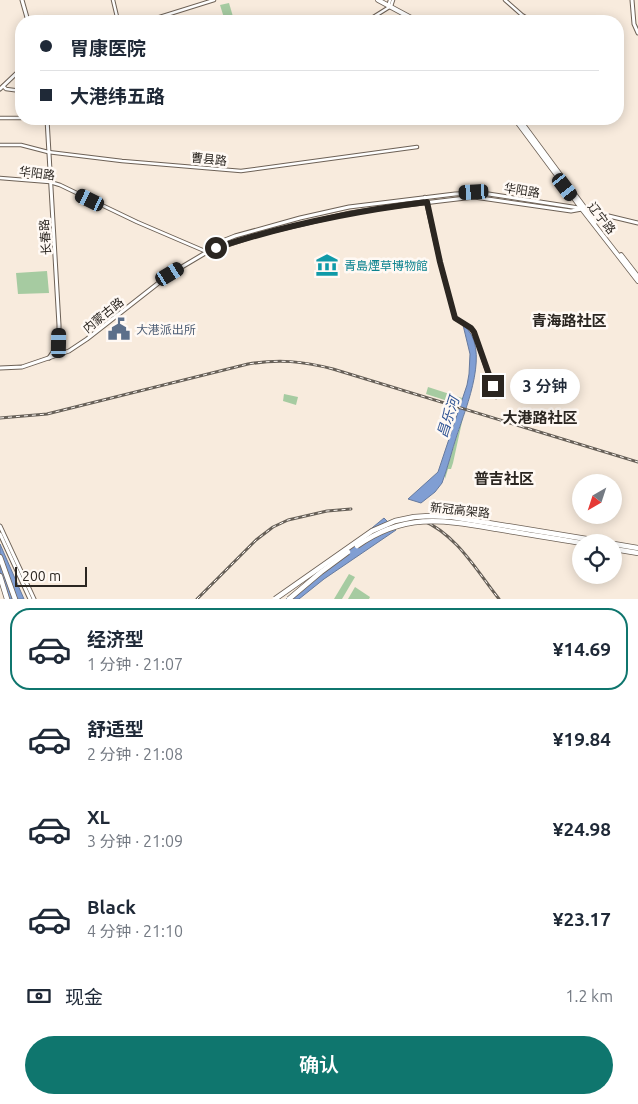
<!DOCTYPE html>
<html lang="zh">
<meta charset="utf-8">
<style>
:root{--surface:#fff;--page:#f2f2f3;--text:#1f2937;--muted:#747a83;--line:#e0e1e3;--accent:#0f766e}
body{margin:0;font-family:Ubuntu,"Noto Sans SC",sans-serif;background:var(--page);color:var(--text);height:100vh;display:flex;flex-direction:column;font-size:19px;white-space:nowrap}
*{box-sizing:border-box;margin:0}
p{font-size:16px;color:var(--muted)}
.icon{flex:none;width:28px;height:28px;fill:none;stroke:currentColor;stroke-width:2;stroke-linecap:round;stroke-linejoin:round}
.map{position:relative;height:599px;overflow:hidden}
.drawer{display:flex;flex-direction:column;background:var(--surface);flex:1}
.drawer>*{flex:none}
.banner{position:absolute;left:15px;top:15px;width:609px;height:110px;border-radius:20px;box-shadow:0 2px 12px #0003;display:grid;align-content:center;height:110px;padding:0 25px;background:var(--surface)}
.needle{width:32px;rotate:219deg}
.buttons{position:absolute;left:572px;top:474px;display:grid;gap:10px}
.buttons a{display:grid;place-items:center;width:50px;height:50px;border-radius:50%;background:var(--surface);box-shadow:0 2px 12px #0003;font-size:25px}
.scale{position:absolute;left:15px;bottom:12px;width:72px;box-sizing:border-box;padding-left:5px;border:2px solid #2b2621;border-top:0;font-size:14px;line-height:18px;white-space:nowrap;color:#2b2621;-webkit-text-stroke:4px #fff9f4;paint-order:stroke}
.end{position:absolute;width:22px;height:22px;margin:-11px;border:6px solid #2b2621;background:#fff;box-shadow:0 0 0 2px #fff}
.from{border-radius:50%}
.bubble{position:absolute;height:35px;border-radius:18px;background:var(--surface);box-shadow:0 2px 12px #0003;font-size:16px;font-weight:600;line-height:35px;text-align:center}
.car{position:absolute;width:15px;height:30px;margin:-15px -8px;border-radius:6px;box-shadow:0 0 4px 1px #0007;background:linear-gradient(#222 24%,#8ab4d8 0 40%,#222 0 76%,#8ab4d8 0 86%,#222 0)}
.banner b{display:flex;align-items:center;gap:18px;height:48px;font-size:19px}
.banner b+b{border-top:1px solid var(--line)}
.banner i{width:12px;height:12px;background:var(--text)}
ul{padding:9px 0 0;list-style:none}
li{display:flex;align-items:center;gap:15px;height:82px;margin:0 10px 8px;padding:0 15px;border:2px solid transparent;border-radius:20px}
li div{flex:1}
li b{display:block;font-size:19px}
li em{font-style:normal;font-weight:600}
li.active{border-color:var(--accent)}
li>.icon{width:45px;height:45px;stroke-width:1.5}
.pay{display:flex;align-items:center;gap:12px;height:55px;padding:0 25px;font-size:19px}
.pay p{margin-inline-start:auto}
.primary-button{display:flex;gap:10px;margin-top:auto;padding:10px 25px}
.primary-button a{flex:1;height:58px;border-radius:30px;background:var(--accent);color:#fff;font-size:20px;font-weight:600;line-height:58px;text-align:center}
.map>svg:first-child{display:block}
.green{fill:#a6cba1}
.water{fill:#809ed3;stroke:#667a9e}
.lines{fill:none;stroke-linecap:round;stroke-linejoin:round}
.tertiary-casing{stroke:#6d6156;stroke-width:4.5}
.secondary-casing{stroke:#6d6156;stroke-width:5}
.primary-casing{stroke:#6d6156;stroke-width:5.5}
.trunk-casing{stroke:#6d6156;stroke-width:6}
.tertiary{stroke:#fff;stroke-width:2.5}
.secondary{stroke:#fff;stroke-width:3}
.primary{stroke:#fff;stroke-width:4}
.trunk{stroke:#fff;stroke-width:4.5}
.rail-casing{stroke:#676058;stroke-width:3}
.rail{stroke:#fff9f4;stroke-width:1;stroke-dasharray:4;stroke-linecap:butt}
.trunk-bridge-casing{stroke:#6d6156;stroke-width:6;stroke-linecap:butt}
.trunk-bridge{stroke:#fff;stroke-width:4.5}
.route{stroke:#2b2621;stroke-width:6}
.labels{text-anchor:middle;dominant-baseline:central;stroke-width:5;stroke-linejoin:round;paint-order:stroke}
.street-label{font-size:12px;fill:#2b2621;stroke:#fff9f4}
.culture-label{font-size:12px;fill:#0d838f;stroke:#fff9f4;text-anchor:start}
.service-label{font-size:12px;fill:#4e5e75;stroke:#fff9f4;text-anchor:start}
.water-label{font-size:14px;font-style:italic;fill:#305495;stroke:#fff9f4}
.quarter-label{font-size:15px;font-weight:bold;fill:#2b2621;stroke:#fff9f4}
</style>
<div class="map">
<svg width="638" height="599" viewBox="0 0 638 599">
<rect width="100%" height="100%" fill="#f8ebdd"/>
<g class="green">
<polygon points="229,3 234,20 225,21 220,5"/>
<polygon points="47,271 49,293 18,294 16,273"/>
<polygon points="428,387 462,398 460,405 426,394"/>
<polygon points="284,394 298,397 296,405 283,401"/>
<polygon points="464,413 453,463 451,469 448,469 445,479 445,475"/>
<polygon points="349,574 355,577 342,599 334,599"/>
<polygon points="355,587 370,597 369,599 348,599"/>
</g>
<g class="water">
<path d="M463,325C492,347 466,407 457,435C452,450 448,467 442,483L435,492L421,503L408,499L438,472L467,385L469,374L470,354Z"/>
<polygon points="384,518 396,530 324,579 299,599 286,599"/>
<polygon points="0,544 24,599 8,599 0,579"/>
</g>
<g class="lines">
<defs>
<g id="tertiary">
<polyline points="113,0 118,21"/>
<polyline points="505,0 522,15 532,21"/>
<polyline points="388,7 390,0"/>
<polyline points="147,21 214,0"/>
<polyline points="367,21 391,6 393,0"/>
<polyline points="3,86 6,89 21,91"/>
<polyline points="0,118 21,118"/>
<polyline points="34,119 51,119"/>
<polyline points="125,119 179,119"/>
<polyline points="0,145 21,145 48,152 122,161 241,171 417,147"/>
<polyline points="0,178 50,182 60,185 137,222 207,252"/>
<polyline points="425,197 440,262 455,318 471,328 474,332 496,397"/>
</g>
<g id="secondary">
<polyline points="22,0 28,21"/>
<polyline points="632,0 634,24 638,33"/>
<polyline points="0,89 21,69"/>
<polyline points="47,119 59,325 59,355"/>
<polyline points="588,211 638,223"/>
<polyline points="208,251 215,244 235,236 300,218 349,207 455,194 482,193 579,208"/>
<polyline points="49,358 59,343"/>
<polyline points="0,368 22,367 69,351 87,339 170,274 207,252 260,234 350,213 390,207 474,197 571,211 582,209"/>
<polyline points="0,526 34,599"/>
<polyline points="0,534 30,599"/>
</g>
<g id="primary">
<polyline points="378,0 417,21"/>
<polyline points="515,119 582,209 638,281"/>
<polyline points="519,119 595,222"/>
<polyline points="621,255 638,277"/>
</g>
<g id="trunk">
<polyline points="614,544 638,548"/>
<polyline points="614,549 638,553"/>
<polyline points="0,557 15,599"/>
<polyline points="0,576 7,599"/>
</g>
</defs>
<use href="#tertiary" class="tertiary-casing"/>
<use href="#secondary" class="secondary-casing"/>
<use href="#primary" class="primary-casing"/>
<use href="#trunk" class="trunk-casing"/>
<use href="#tertiary" class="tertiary"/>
<use href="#secondary" class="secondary"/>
<use href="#primary" class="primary"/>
<use href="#trunk" class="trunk"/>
<defs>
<g id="rail">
<path d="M0,418L47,414L248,364C279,359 302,361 333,369L638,462"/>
<path d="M422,520C457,535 476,570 499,599"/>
<polyline points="197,599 256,540 273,527 288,520 327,511 351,509"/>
</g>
</defs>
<use href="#rail" class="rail-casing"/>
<use href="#rail" class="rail"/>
<defs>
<g id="trunk-bridge">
<path d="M357,546C405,512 444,520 497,529C525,534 553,538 581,543"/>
<polyline points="275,599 372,531 395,521 414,517 429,516 452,517 605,542"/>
<polyline points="289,599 321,572 348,552"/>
</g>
</defs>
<use href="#trunk-bridge" class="trunk-bridge-casing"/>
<use href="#trunk-bridge" class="trunk-bridge"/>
</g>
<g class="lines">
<path class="route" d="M216,248C285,225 355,211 427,202L440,262L455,318L471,328L474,332L493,386"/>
</g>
<defs>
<symbol id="museum-bare" viewBox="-9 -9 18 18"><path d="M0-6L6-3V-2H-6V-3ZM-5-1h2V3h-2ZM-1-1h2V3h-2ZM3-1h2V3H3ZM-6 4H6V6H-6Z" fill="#0f9aa8" stroke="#fff9f4" stroke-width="2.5" paint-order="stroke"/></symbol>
<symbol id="civic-bare" viewBox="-9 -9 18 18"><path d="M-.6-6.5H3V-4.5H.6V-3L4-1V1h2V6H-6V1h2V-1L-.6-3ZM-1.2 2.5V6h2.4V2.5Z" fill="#5c6f8a" stroke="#fff9f4" stroke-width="2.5" paint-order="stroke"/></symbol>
</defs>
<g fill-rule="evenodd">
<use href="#museum-bare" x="311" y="249" width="32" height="32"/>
<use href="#civic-bare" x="103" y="313" width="32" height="32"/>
</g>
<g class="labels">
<g class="street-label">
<text transform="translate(209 159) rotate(6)">曹县路</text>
<text transform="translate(37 173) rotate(7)">华阳路</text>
<text transform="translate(522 190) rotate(9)">华阳路</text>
<text transform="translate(602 218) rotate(52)">辽宁路</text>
<text transform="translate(45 237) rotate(-94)">长春路</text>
<text transform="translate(103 315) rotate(-39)">内蒙古路</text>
<text transform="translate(460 510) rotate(6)">新冠高架路</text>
</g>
<g class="culture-label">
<text x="344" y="265">青島煙草博物館</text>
</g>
<g class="service-label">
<text x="136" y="329">大港派出所</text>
</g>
<g class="water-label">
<text transform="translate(448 417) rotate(-72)">昌乐河</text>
</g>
<g class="quarter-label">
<text x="569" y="320">青海路社区</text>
<text x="540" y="417">大港路社区</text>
<text x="504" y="478">普吉社区</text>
</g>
</g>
</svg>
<div class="buttons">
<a><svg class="needle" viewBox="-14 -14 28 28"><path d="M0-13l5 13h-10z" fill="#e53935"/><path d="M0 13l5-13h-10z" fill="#747a83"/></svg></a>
<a><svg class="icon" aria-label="locate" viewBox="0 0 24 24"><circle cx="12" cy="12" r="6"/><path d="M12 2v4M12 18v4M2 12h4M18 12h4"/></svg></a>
</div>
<div class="scale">200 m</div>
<i class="end from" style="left:216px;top:248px"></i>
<i class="end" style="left:493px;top:386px"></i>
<div class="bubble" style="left:510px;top:369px;width:70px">3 分钟</div>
<i class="car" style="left:565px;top:187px;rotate:143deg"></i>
<i class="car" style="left:474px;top:192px;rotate:267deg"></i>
<i class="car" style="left:90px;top:200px;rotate:296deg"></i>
<i class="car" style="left:170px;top:274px;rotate:59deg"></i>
<i class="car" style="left:59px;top:343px;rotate:1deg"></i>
<div class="banner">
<b><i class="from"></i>胃康医院</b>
<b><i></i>大港纬五路</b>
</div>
</div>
<section class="drawer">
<ul>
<li class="active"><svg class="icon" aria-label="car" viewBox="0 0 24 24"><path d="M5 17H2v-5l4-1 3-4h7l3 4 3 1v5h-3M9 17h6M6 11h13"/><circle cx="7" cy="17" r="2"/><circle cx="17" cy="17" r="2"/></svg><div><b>经济型</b><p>1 分钟 · 21:07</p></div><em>¥14.69</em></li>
<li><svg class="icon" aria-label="car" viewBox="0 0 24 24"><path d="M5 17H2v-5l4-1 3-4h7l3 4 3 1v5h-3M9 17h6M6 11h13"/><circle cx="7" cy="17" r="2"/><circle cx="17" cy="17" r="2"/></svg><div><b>舒适型</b><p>2 分钟 · 21:08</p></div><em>¥19.84</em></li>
<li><svg class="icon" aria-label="car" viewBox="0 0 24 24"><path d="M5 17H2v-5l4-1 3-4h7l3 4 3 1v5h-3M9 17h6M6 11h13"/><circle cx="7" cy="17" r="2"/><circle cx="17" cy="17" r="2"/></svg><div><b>XL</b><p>3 分钟 · 21:09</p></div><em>¥24.98</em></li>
<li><svg class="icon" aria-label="car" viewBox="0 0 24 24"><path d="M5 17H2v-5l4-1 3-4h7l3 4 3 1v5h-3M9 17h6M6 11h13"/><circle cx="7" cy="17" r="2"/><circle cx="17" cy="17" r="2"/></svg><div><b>Black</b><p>4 分钟 · 21:10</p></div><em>¥23.17</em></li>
</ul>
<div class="pay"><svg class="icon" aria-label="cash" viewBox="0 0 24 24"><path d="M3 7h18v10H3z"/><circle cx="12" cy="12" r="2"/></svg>现金<p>1.2 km</p></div>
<div class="primary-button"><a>确认</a></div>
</section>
